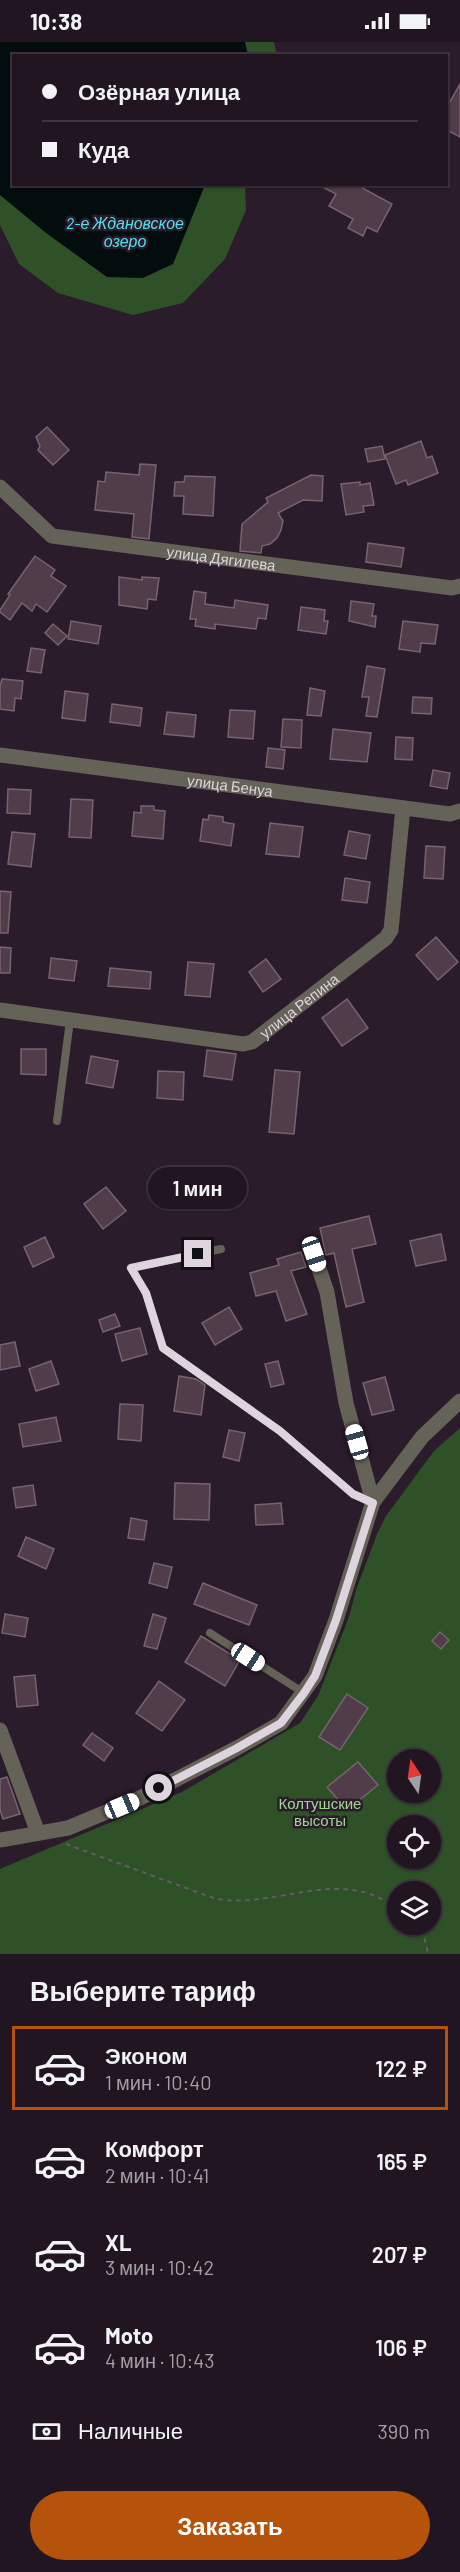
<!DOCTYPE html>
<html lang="ru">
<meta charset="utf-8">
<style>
:root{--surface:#201520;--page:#2d222d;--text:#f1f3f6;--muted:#a29fa5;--line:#3d343e;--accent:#b45309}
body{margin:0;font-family:Barlow,sans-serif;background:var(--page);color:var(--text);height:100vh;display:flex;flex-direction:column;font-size:22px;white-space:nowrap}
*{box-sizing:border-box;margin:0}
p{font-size:20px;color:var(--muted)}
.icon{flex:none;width:33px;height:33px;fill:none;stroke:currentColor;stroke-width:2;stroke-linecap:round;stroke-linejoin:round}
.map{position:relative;height:1912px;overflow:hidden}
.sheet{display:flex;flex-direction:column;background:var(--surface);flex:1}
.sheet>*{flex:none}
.hud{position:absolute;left:12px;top:12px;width:436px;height:132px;border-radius:0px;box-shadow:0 2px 4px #0004,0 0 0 2px var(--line);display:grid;align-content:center;height:132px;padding:0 30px;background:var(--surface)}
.needle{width:39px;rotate:347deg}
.tools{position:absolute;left:387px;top:1707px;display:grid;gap:12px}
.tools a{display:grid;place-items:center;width:54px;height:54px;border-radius:50%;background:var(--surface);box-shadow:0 2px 4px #0004,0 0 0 2px var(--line);font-size:30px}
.end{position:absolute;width:27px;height:27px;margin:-14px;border:8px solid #ded4de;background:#111;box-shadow:0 0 0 3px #111}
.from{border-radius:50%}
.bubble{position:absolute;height:42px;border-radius:21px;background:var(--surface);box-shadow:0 2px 4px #0004,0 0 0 2px var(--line);font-size:20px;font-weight:600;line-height:42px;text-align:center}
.car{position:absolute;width:18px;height:36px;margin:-18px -9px;border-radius:8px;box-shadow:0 0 4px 2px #0007;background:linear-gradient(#fff 24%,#345 0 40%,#fff 0 76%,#345 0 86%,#fff 0)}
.hud b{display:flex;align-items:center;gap:21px;height:57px;font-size:22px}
.hud b+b{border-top:2px solid var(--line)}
.hud i{width:15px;height:15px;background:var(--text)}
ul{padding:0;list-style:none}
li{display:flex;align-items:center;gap:18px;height:84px;margin:0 12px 9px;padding:0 18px;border:3px solid transparent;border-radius:0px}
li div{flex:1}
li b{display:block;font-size:22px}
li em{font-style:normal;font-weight:600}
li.current{border-color:var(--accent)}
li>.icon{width:54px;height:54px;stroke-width:1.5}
h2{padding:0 30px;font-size:27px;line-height:72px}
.pay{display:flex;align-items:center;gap:15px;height:66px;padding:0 30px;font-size:22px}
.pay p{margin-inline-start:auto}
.button{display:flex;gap:12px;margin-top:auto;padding:12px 30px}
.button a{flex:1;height:69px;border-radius:36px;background:var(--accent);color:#fff;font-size:24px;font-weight:600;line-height:69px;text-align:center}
.status{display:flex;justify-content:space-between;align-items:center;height:42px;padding:0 30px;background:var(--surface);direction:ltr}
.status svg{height:16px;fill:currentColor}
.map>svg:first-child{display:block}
.green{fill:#2f5128;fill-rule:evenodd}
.water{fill:#030d0e}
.building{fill:#513d49;stroke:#78626f;stroke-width:1.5}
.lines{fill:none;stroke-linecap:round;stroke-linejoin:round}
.path{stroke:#675a67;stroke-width:2;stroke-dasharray:4.5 4.5;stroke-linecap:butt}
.lane{stroke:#656258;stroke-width:8}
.street{stroke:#656258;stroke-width:15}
.route{stroke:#ded4de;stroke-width:8}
.labels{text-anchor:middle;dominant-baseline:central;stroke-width:5;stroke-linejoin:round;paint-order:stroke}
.street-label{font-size:15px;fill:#ded4de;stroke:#2b1c2b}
.park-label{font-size:15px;fill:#9cd98f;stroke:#2b1c2b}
.water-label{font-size:16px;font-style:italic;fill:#54deed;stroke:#2b1c2b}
</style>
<div class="status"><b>10:38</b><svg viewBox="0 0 49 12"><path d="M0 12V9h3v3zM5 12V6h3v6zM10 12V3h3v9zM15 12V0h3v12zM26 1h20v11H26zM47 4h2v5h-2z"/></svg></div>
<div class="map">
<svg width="460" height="1912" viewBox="0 0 460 1912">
<rect width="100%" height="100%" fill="#2b1c2b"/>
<g class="green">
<polygon points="0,0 274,0 277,13 14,14 14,142 245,143 246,168 225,217 183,261 133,273 58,251 19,222 0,183"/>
<path d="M460,1386V1912H0V1827L182,1750L300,1681L318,1654L349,1575L356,1548L377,1492L386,1474L434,1409ZM398,1718H430V1750H398ZM398,1784H430V1816H398ZM398,1850H430V1882H398Z"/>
</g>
<polygon class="water" points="0,0 245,0 248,13 14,14 14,142 205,143 173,222 143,236 107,235 46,191 0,153"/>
<g class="building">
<polygon points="460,42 460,95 447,88 447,65"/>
<polygon points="317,142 355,142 392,162 377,190 367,185 363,194 348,186 353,177 329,164 336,152"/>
<polygon points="47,385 69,408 53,423 38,408 40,404 36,395"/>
<polygon points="421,399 427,416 432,414 438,431 408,443 406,438 396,442 385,413"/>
<polygon points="382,404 385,417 368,420 365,407"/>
<polygon points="140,422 156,423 149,497 132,495 134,472 95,468 98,439 105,440 106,430 139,433"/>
<polygon points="311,433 323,434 322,459 303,458 278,471 283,479 281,488 277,496 270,502 262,504 261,511 240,509 242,482 268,460 266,456"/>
<polygon points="185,434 215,435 213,474 183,472 184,454 174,454 175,440 184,440"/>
<polygon points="360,440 360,443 370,441 374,463 363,464 364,470 346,473 341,442"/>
<polygon points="368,501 404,506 401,525 366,520"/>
<polygon points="35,514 55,528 51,534 66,544 47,570 36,562 32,569 22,561 10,578 0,570 0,568 10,553 8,552"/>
<polygon points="119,535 142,538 142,535 159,536 156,558 148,557 147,567 119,563"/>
<polygon points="194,549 206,551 205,562 234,566 235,558 268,563 266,577 258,576 256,587 215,582 215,587 195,584 196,577 190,577"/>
<polygon points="351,559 374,562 372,574 376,574 375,585 349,579"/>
<polygon points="301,565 325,568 324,579 328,579 326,592 298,588"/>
<polygon points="71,579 101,584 98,602 68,597"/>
<polygon points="403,579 438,583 435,602 421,601 420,610 399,607"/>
<polygon points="53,582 67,594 58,603 45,591"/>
<polygon points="31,606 45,608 41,631 27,629"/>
<polygon points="367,624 385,627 377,675 366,674 369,655 362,655"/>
<polygon points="2,637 23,639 21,657 15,656 14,669 0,667 0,644"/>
<polygon points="310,646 325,649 321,674 307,673"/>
<polygon points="65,649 88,652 85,679 62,676"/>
<polygon points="413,655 432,656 431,672 412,671"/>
<polygon points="112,662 142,666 140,684 110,680"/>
<polygon points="230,668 255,669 253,697 228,695"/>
<polygon points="167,670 196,673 194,695 164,692"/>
<polygon points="283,677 302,678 301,706 281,705"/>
<polygon points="333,687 371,691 367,720 330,717"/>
<polygon points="396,695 413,696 412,718 395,717"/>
<polygon points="268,706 285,708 283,727 266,725"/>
<polygon points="433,728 450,731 447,747 430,744"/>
<polygon points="8,747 31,748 30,772 7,771"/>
<polygon points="71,757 93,758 91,796 69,795"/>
<polygon points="141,764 154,764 154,768 165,769 163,797 132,794 134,770 141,771"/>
<polygon points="209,773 223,775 223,780 234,782 231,804 200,799 203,777 208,778"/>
<polygon points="270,781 303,785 299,815 266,812"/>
<polygon points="349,789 370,793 366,817 344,813"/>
<polygon points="12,790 35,792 31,825 8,822"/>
<polygon points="426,804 445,805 443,837 424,836"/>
<polygon points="345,836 370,840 367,861 342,858"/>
<polygon points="0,849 11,850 8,891 0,891"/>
<polygon points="436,895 458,920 438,938 416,913"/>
<polygon points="0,905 11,906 10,931 0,931"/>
<polygon points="51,916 77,919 74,939 49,936"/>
<polygon points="266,917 281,937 263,950 249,930"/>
<polygon points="188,920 214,922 210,955 185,953"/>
<polygon points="110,926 151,930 150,947 108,944"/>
<polygon points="347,957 368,986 342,1004 322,976"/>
<polygon points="21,1007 46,1007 46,1033 21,1032"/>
<polygon points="207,1008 236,1012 232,1038 204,1034"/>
<polygon points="91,1014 118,1019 113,1046 86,1041"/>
<polygon points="275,1028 300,1030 294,1092 269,1090"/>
<polygon points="158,1029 184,1030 183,1058 157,1056"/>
<polygon points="106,1145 126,1169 103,1187 84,1162"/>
<polygon points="369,1174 376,1202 352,1207 364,1260 346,1265 334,1211 326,1213 320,1186"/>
<polygon points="441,1192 446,1218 416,1224 410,1199"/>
<polygon points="45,1195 54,1215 33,1225 24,1205"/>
<polygon points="301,1210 306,1225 291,1229 307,1272 286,1279 276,1249 256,1254 250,1231 279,1223 277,1217"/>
<polygon points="229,1265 242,1287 215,1303 202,1281"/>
<polygon points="115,1272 120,1284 103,1290 99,1278"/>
<polygon points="140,1286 147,1312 122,1319 115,1292"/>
<polygon points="15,1300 20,1324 0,1328 0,1303"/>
<polygon points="51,1319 59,1342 36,1349 29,1327"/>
<polygon points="278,1319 284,1342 271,1345 265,1322"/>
<polygon points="179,1334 196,1337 205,1343 201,1373 174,1369"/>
<polygon points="385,1335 394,1368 372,1373 363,1341"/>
<polygon points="120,1362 143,1363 141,1399 118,1397"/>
<polygon points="56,1375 61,1399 23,1405 19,1382"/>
<polygon points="229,1388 245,1391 239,1419 223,1415"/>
<polygon points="175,1441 210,1442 209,1478 174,1477"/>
<polygon points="33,1443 36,1463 16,1466 13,1446"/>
<polygon points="281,1461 283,1482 256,1483 255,1463"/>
<polygon points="131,1476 147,1479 144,1498 128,1496"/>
<polygon points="26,1495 54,1507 46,1527 18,1514"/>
<polygon points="154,1521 172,1525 167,1546 149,1541"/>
<polygon points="203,1541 257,1563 249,1583 194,1562"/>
<polygon points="5,1572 28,1576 25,1595 2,1591"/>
<polygon points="153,1572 166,1576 157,1607 144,1604"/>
<polygon points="440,1590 449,1598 441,1607 432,1599"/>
<polygon points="201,1594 240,1618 225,1644 185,1620"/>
<polygon points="35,1633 38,1663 17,1665 14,1635"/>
<polygon points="159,1639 185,1658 162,1689 136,1671"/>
<polygon points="347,1652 368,1666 340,1708 319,1695"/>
<polygon points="92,1691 113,1706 104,1719 83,1703"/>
<polygon points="358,1720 378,1743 347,1768 327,1745"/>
<polygon points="7,1735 20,1772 3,1777 0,1768 0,1737"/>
</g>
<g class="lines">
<g class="path">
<path d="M66,1802L216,1857C279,1867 342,1822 398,1868"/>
<polyline points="414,1882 424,1894 428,1912"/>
</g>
<g class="lane">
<polyline points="57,1079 70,978"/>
<polyline points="221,1207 131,1226 146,1251 163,1306 280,1389 353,1452 373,1460"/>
<polyline points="210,1591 304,1651"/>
</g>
<g class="street">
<path id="s1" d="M0,445L52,494L452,546L460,544"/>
<path id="s2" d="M0,713L450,772L460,769"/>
<path id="s3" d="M0,968L243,1002L252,1000L386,896L391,888L403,766"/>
<polyline points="314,1212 327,1250 346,1361 373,1460"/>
<polyline points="0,1688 38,1791"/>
<polyline points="0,1798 68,1786 140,1756 237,1706 281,1681 315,1634 336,1578 373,1460 422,1395 460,1359"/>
</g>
</g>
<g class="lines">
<polyline class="route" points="159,1746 237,1706 281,1681 304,1651 315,1634 336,1578 373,1461 353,1452 280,1389 163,1306 146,1251 131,1226 198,1212"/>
</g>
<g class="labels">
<g class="street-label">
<text stroke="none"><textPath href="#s1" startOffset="242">улица Дягилева</textPath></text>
<text stroke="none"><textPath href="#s2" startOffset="232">улица Бенуа</textPath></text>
<text stroke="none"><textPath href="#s3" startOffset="314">улица Репина</textPath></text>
</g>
<g class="park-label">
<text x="320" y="1761">Колтушские<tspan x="320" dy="17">высоты</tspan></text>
</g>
<g class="water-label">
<text x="125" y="180">2-е Ждановское<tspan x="125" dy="18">озеро</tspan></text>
</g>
</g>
</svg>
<div class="tools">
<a><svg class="needle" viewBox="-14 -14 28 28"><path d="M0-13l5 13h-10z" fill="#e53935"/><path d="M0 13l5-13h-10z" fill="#a29fa5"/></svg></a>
<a><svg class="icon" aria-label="locate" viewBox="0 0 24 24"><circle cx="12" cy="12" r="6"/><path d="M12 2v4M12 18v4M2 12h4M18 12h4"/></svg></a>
<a><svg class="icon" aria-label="layers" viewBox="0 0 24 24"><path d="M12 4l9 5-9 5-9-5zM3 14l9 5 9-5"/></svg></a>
</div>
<i class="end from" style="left:159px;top:1746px"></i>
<i class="end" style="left:198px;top:1212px"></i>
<div class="bubble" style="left:148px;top:1125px;width:99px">1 мин</div>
<i class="car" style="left:314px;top:1212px;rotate:161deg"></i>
<i class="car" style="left:357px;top:1400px;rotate:344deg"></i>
<i class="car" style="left:248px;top:1615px;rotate:123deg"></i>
<i class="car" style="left:122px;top:1764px;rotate:67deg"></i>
<div class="hud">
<b><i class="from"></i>Озёрная улица</b>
<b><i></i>Куда</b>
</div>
</div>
<section class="sheet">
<h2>Выберите тариф</h2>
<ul>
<li class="current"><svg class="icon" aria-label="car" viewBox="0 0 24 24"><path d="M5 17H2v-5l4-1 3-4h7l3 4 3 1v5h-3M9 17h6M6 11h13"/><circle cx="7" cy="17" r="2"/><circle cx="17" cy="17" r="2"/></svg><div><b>Эконом</b><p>1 мин · 10:40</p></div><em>122 ₽</em></li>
<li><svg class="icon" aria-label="car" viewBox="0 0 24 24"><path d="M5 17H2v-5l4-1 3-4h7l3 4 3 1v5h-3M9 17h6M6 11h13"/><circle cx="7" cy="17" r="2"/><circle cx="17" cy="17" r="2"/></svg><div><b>Комфорт</b><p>2 мин · 10:41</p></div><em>165 ₽</em></li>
<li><svg class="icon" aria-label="car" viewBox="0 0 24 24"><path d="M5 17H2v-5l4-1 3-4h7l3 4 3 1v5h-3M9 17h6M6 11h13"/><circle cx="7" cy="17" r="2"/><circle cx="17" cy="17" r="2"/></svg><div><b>XL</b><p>3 мин · 10:42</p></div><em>207 ₽</em></li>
<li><svg class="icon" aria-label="car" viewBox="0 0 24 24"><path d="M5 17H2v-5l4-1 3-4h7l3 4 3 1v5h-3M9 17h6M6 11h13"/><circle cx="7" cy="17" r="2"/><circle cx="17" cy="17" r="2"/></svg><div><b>Moto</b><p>4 мин · 10:43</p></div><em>106 ₽</em></li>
</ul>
<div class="pay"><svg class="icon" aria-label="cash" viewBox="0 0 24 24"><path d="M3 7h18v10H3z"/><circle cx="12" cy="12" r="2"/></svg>Наличные<p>390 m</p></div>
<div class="button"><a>Заказать</a></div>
</section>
